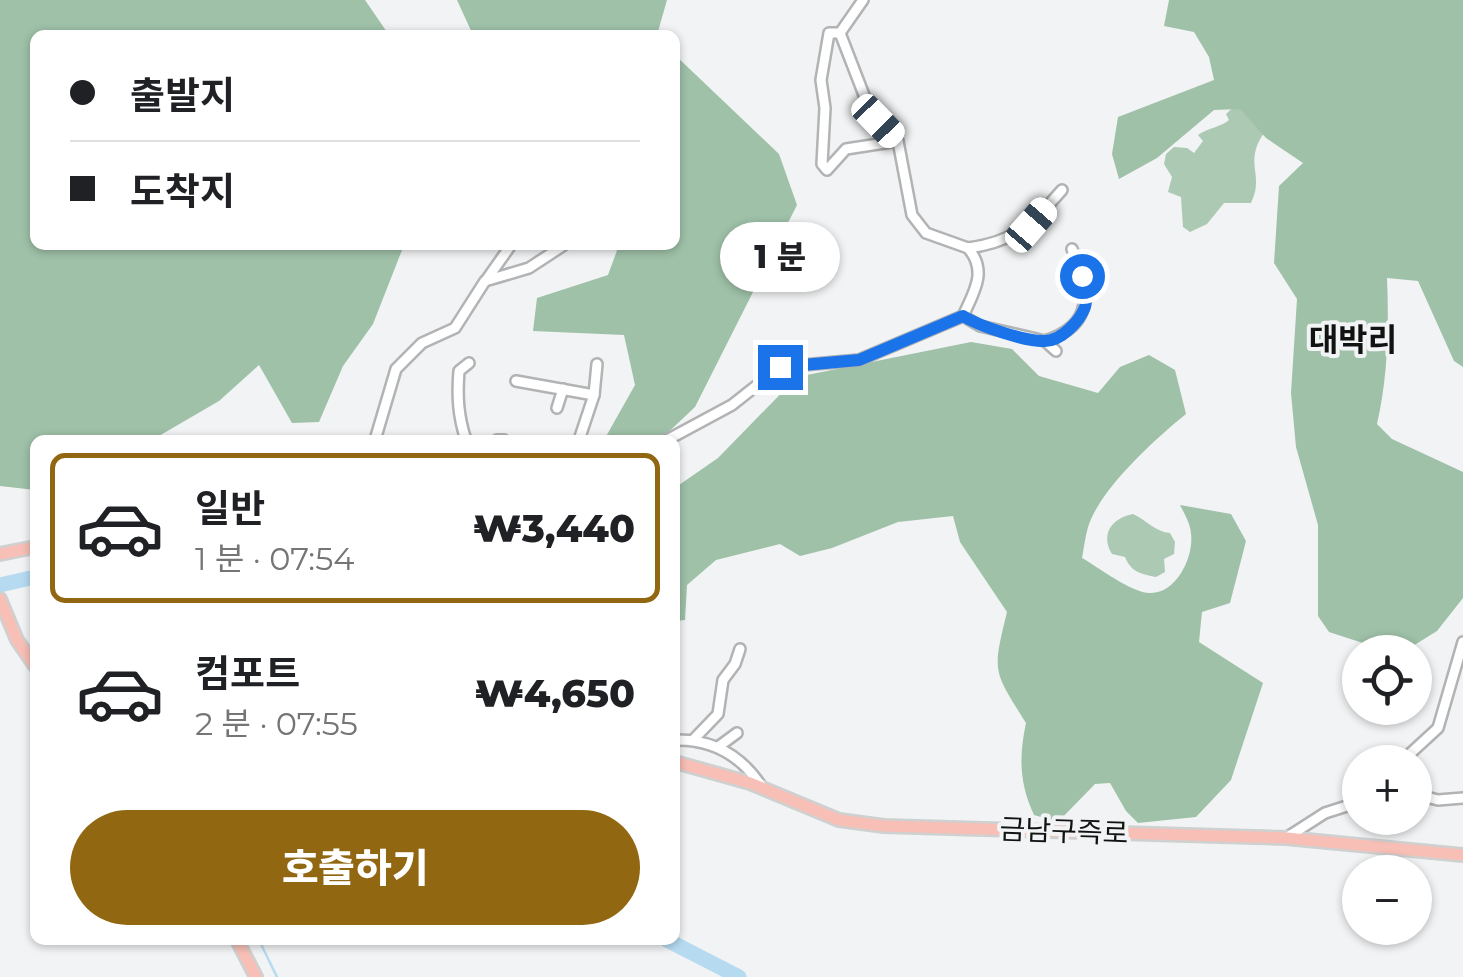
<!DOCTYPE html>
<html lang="ko">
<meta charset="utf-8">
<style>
:root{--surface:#fff;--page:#f6f6f6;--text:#202124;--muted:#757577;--line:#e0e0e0;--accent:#926711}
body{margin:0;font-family:Montserrat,"Noto Sans KR",sans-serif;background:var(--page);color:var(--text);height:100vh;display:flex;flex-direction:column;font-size:38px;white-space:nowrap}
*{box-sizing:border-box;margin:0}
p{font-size:32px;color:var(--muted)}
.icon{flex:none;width:55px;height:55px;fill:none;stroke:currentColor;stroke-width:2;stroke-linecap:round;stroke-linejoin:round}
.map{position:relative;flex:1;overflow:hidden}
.sheet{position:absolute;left:30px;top:435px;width:650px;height:510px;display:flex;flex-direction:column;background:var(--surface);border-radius:15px;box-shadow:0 2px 8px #0004}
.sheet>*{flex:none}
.top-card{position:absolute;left:30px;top:30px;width:650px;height:220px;border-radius:15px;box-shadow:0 2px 8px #0004;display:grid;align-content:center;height:220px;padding:0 40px;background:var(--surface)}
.tools{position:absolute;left:1342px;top:635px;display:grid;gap:20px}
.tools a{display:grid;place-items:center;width:90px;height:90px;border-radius:50%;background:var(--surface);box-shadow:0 2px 8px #0004;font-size:50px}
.end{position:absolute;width:45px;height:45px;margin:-22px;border:12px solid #1a73e8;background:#fff;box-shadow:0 0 0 5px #fff}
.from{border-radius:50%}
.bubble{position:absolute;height:70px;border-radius:35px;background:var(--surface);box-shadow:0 2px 8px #0004;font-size:32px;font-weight:800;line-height:70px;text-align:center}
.car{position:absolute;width:30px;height:60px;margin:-30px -15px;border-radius:12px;box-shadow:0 0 8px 2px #0007;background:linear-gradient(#fff 24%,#345 0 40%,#fff 0 76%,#345 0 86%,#fff 0)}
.top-card b{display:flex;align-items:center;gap:35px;height:95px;font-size:38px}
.top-card b+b{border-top:2px solid var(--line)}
.top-card i{width:25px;height:25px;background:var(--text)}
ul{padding:18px 0 0;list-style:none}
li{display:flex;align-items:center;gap:30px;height:150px;margin:0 20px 15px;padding:0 20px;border:5px solid transparent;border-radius:15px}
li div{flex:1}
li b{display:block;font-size:38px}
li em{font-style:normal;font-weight:800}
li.on{border-color:var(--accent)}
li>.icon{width:90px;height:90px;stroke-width:1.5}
.action{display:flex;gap:20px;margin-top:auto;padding:20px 40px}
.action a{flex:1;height:115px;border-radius:60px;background:var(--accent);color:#fff;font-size:40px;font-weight:800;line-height:115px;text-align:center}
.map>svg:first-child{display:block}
.green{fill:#acc9b4}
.forest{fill:#9fc1a8}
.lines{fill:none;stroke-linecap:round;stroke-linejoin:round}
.stream{stroke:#b6dbf1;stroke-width:2.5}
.river{stroke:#b6dbf1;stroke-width:15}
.minor-casing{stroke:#b2b3b4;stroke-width:14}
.major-casing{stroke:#cfd0d0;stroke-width:16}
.minor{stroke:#fff;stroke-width:9}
.major{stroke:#f8bfb6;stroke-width:11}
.route{stroke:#1a73e8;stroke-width:12}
.labels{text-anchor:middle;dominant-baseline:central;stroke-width:8;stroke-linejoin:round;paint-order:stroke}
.street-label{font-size:28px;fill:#111212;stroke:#f2f3f4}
.quarter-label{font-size:32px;font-weight:bold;fill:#111212;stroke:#f2f3f4}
</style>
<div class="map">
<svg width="1463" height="977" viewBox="0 0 1463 977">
<rect width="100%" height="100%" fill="#f2f3f4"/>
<g class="green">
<path d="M1253,89L1267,129C1241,162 1266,174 1251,203H1224L1207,224L1190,232L1183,227L1181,197L1168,192L1172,177L1164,164L1166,154L1174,147L1187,148L1194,153L1203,141L1198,135C1208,128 1223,126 1229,120L1226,114Z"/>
<path d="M1133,514C1146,520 1156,532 1170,533L1175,542L1174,554L1164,559L1165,572L1156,577C1141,574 1131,572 1125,557L1112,554C1100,534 1112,518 1133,514Z"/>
</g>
<g class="forest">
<polygon points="0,0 365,0 389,35 35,35 35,245 404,245 373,324 343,366 319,422 292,423 259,365 219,401 152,440 35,440 35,490 0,486"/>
<polygon points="457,0 667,0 657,35 473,35"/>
<path d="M1169,0H1463V367L1454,361L1418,281L1387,278C1389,327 1388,376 1377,424L1392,439L1463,472V598L1437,631L1408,649L1375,647L1329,632L1318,616V525L1296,447L1291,393L1297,299L1274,263L1279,186L1303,163L1266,138L1240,109L1214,110L1157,158L1119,179L1112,154L1118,117L1214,80L1209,57L1194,32L1164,26Z"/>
<polygon points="675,55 779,154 797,205 695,407 660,440 604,440 635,385 624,335 533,331 537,298 608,275 619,245 675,245"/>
<path d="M971,342L1012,349L1039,376L1098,393L1120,367L1149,355L1175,370L1186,414C1155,439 1100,489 1088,527C1085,537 1084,548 1082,558C1098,567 1133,594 1151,593C1177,593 1194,556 1191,534C1191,525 1184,513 1180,505L1231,514L1246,541L1230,603L1202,612L1199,642L1263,683L1231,780L1196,817L1138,823L1126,811L1110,783L1095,784L1058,822L1034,815C1019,783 1019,756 1026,723C993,670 992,673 1007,612L960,542L953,516L898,522L832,548L800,556L780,544L716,560L687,585L685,620L675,621V490L679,485L718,458L797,377Z"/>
</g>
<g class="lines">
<polyline class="stream" points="259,940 277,977"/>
<g class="river">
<polyline points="0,585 35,577"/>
<polyline points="667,940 739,977"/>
</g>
<defs>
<g id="minor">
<polyline points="863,0 840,33 869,108 898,141 912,215 926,233 968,248"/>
<polyline points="840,33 829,33 821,80 825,108 822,164 827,170 846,149 898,141"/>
<polyline points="487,279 511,245"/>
<path d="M963,316C974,292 988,271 968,248C1015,242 1032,224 1062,190"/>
<path d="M1056,351L1045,341C1097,324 1088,290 1072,249"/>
<polyline points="516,381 594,395"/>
<polyline points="557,408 563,389"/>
<polyline points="375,440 396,369 422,343 455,328 485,281 529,268 564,245"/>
<path d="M466,440C458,416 457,396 459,371L469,363"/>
<polyline points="497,440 504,440"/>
<polyline points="579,440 594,395 597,364"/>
<polyline points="667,440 732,405 780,367 859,360 963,316 980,326 1045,341"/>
<path d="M675,740C713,739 741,755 762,787"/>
<polyline points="693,740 718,714 723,680 735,664 740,649"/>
<polyline points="718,747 737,733"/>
<polyline points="1401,762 1438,728 1463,642"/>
<polyline points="1415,794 1438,800 1463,798"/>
<polyline points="1286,838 1325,813 1350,805 1360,798"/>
</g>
<g id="major">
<polyline points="0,554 35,547"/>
<polyline points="0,599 17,640 35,666"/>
<polyline points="675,762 750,783 839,820 884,826 1286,838 1463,855"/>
<polyline points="237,940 256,977"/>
</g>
</defs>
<use href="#minor" class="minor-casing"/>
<use href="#major" class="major-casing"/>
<use href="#minor" class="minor"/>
<use href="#major" class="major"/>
</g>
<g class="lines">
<path class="route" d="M780,367L859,360L963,316C979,326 1026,342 1045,341C1061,341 1080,321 1085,307C1088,298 1084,285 1082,276"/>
</g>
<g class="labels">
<g class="street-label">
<text transform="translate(1064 831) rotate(2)">금남구즉로</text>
</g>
<g class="quarter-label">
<text x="1353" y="339">대박리</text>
</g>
</g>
</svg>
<div class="tools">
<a><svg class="icon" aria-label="locate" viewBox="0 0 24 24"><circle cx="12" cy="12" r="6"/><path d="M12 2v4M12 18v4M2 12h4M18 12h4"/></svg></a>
<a>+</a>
<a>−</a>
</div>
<i class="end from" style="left:1082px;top:276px"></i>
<i class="end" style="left:780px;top:367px"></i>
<div class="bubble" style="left:720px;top:222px;width:120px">1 분</div>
<i class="car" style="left:878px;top:121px;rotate:136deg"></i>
<i class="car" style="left:1031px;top:225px;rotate:41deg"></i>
<div class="top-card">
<b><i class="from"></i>출발지</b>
<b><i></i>도착지</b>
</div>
<section class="sheet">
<ul>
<li class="on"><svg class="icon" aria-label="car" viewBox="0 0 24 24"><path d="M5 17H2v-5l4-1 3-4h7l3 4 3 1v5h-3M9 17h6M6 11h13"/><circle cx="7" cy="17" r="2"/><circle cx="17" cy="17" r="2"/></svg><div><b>일반</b><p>1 분 · 07:54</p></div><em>₩3,440</em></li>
<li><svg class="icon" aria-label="car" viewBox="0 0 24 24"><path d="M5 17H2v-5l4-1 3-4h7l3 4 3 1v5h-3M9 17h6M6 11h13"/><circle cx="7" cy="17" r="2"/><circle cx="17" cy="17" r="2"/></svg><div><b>컴포트</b><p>2 분 · 07:55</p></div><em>₩4,650</em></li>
</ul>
<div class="action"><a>호출하기</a></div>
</section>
</div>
